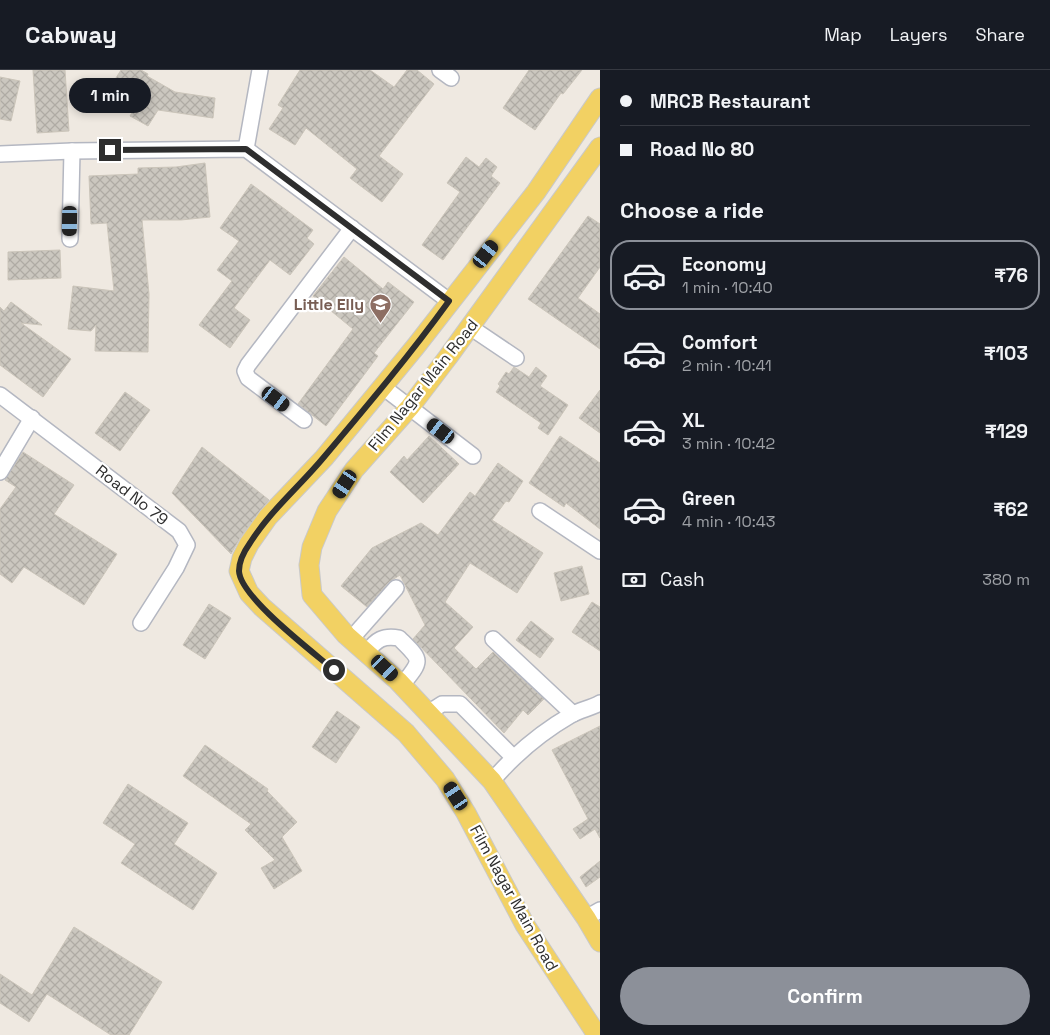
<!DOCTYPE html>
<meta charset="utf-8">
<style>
:root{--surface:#171b24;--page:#20242c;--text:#f1f3f6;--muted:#9ea1a6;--line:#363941;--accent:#8c9099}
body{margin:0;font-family:"Space Grotesk",sans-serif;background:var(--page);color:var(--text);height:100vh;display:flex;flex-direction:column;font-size:19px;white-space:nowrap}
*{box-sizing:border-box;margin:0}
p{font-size:16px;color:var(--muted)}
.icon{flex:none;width:28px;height:28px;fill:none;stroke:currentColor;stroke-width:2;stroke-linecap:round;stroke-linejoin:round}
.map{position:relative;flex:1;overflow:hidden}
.details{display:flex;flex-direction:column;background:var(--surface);width:450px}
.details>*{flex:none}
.banner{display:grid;align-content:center;height:110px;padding:0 20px;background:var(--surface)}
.end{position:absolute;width:22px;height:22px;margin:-11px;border:6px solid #2e2e2e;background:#fff;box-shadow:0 0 0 2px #fff}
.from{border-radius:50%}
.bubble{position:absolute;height:35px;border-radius:18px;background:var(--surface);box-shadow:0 2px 8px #0003;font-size:16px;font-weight:600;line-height:35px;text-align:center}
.car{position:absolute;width:15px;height:30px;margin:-15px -8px;border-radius:6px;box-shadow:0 0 4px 1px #0007;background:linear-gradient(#222 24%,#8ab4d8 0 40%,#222 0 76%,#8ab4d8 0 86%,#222 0)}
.banner b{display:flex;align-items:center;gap:18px;height:48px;font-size:19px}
.banner b+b{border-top:1px solid var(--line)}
.banner i{width:12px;height:12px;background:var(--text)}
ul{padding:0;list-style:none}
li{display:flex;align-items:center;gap:15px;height:70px;margin:0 10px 8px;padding:0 10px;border:2px solid transparent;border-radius:20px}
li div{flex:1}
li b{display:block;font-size:19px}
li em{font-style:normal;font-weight:600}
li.current{border-color:var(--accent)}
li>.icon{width:45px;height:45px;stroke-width:1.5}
h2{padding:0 20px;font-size:22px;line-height:60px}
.pay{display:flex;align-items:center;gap:12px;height:55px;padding:0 20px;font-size:19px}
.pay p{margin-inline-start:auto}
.action{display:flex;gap:10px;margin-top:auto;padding:10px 20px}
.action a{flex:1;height:58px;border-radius:30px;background:var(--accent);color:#fff;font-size:20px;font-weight:600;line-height:58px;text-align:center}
header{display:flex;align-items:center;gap:30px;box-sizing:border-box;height:70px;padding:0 25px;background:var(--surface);border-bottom:1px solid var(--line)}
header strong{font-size:24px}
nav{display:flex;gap:28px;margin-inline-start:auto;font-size:18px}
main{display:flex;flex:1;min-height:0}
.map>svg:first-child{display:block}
.building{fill:url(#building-cross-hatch);stroke:#cbc5ba}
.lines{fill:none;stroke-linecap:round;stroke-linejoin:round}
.minor-casing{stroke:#b4b7c1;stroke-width:18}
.major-casing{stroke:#c9c9c9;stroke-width:21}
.minor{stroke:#fff;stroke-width:15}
.major{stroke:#f2d163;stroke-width:19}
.route{stroke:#2e2e2e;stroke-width:6}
.labels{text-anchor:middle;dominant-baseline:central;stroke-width:4.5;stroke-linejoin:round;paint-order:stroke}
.education-label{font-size:16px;font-weight:bold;fill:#785e54;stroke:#fff;text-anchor:end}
.street-label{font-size:16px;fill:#2e2e2e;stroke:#fff}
</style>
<header>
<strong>Cabway</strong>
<nav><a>Map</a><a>Layers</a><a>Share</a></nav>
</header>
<main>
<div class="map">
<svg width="600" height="965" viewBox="0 0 600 965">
<defs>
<pattern id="building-cross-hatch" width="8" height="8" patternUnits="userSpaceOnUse" patternTransform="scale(1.25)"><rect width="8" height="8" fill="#cbc7bf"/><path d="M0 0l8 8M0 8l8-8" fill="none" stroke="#afaba4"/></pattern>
</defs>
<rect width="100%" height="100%" fill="#efe9e1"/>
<g class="building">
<polygon points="33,0 65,0 69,61 37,63"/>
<polygon points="121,0 141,0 148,4 147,6 175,22 215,28 213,48 158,40 148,56 130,46 136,36 109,19"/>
<polygon points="300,0 370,0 394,17 407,0 417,0 434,14 379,86 403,104 382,132 350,108 357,99 306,58 295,75 269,59 283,38 278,35"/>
<polygon points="529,0 582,0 563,24 561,23 535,60 503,38"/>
<polygon points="0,7 20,11 11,51 0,49"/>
<polygon points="466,87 479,97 486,88 497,97 491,106 500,113 443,190 422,175 460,122 447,113"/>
<polygon points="205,93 210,147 181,150 142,150 149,224 148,282 95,281 96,255 91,261 68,259 73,216 114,221 107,153 91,154 89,106 138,104 138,98 176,97"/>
<polygon points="251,114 313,160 307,168 314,174 290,205 270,190 234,238 250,250 230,278 199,255 232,211 217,200 239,171 220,158"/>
<polygon points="588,146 600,154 600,197 578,228 600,244 600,279 528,229"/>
<polygon points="60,180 61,208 8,210 8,182"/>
<polygon points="344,187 383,219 388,212 414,232 374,283 378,286 326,356 298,334 353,259 313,226"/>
<polygon points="11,232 42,255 21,253 71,289 43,327 0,295 0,237 4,241"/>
<polygon points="514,297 529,307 536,297 547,306 540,316 568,335 548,365 538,358 541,353 496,322 500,316 498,314 506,302 509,304"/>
<polygon points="600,320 600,363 579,348"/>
<polygon points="125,322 150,340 120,381 95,363"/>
<polygon points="429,366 459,394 423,433 390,402 404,386 407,390"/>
<polygon points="560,366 600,393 600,459 566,433 564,437 529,413"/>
<polygon points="202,377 269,430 240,468 231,484 172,423"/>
<polygon points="23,382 74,415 54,444 117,484 84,535 24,497 12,513 0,504 0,439 16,417 5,410"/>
<polygon points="498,393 523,411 509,432 506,431 492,450 543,483 517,523 470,493 445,532 473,557 454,578 476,599 493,582 544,629 528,645 523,640 504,663 413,569 425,555 400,505 389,512 367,537 341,516 372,478 421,453 438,465 470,422 475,426"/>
<polygon points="582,496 589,524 561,531 554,503"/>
<polygon points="592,532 600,537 600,581 572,562"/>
<polygon points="209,534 231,548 205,589 183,575"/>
<polygon points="531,551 554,569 540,588 516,570"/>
<polygon points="337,641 360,657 336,693 312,677"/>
<polygon points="600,656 600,768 595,759 580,769 573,759 588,749 552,680"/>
<polygon points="205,675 268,719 267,721 297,752 282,767 302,801 274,819 261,798 275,790 245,760 251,754 183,706"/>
<polygon points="128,714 188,753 174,774 217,803 193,840 121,793 135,774 103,753"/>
<polygon points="600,791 600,807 586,817 580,807"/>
<polygon points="74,857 162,912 129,965 111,965 47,924 29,952 0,933 0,904 32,925"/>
</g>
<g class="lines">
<defs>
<g id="minor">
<polyline points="440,0 451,8"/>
<polyline points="246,79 260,0"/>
<polyline points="0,84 72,81 246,79 449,231"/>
<polyline points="70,169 72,81"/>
<polyline points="470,257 516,288"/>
<polyline points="383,317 473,386"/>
<polyline points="0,325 179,461 187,475 176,498 141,553"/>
<polyline points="304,350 248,308 245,301 248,295 352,158"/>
<polyline points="0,402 32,348"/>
<polyline points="540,441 600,481"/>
<polyline points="351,569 396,518"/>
<polyline points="493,569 573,644"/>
<path d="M367,582C376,570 383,565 399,568C422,591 423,589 402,615"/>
<polyline points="428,643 442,634 460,634 512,686"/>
<path d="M492,711C515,684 540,663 571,645C580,640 591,638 600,633"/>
<polyline points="586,848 600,840"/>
</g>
<g id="major">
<polyline points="600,77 448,287 410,337 354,400 327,441 312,477 309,495 312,525 346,565 398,611 492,711 586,848 600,872"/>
<polyline points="597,965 525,855 466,743 445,709 406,663 262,537 249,523 239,501 242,488 249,474 268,447 324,388 416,276 536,122 600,28"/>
</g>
</defs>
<use href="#minor" class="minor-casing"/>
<use href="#major" class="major-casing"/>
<use href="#minor" class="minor"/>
<use href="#major" class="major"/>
</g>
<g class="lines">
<path class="route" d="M110,80L246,79L449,231C410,285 367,336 324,387C300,416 270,441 250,473C245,480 239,491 239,501C240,527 313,582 334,600"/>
</g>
<defs>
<symbol id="university-pin" viewBox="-11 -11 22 30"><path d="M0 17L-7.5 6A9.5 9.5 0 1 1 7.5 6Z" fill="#8d6e63" stroke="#fff"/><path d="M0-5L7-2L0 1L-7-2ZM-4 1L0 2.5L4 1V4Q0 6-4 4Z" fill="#fff"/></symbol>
</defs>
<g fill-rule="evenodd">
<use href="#university-pin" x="368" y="222" width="25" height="34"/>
</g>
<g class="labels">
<g class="education-label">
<text x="364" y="234">Little Elly</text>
</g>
<g class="street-label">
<text transform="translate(423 315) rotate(-51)">Film Nagar Main Road</text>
<text transform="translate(132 425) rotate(38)">Road No 79</text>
<text transform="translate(514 828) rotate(61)">Film Nagar Main Road</text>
</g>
</g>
</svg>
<i class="end from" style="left:334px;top:600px"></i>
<i class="end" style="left:110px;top:80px"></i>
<div class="bubble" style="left:69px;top:8px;width:82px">1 min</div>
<i class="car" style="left:70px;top:151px;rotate:181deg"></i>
<i class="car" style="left:486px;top:184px;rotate:38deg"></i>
<i class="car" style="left:276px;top:329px;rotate:127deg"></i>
<i class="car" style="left:441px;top:361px;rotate:308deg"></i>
<i class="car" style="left:345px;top:414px;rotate:213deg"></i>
<i class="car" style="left:385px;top:598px;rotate:133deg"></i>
<i class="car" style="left:456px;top:726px;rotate:327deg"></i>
</div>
<section class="details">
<div class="banner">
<b><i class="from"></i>MRCB Restaurant</b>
<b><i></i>Road No 80</b>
</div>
<h2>Choose a ride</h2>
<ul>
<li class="current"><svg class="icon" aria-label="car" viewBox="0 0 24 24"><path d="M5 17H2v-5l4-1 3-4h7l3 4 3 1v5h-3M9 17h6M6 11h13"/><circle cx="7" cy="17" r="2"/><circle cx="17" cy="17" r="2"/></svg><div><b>Economy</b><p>1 min · 10:40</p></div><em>₹76</em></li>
<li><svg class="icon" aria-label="car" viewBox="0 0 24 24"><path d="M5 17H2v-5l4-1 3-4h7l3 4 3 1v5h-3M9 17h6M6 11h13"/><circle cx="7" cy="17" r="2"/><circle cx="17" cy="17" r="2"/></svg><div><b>Comfort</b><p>2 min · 10:41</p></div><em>₹103</em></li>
<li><svg class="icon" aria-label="car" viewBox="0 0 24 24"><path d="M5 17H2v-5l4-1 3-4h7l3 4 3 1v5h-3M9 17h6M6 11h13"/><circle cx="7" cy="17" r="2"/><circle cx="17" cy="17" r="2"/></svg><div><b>XL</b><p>3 min · 10:42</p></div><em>₹129</em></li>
<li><svg class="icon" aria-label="car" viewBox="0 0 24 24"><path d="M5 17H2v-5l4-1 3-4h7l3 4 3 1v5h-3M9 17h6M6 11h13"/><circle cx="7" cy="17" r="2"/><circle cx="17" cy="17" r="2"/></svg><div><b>Green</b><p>4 min · 10:43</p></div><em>₹62</em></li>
</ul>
<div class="pay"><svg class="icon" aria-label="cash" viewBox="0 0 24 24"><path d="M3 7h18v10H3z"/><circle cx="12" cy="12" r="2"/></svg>Cash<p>380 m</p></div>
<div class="action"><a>Confirm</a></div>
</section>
</main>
